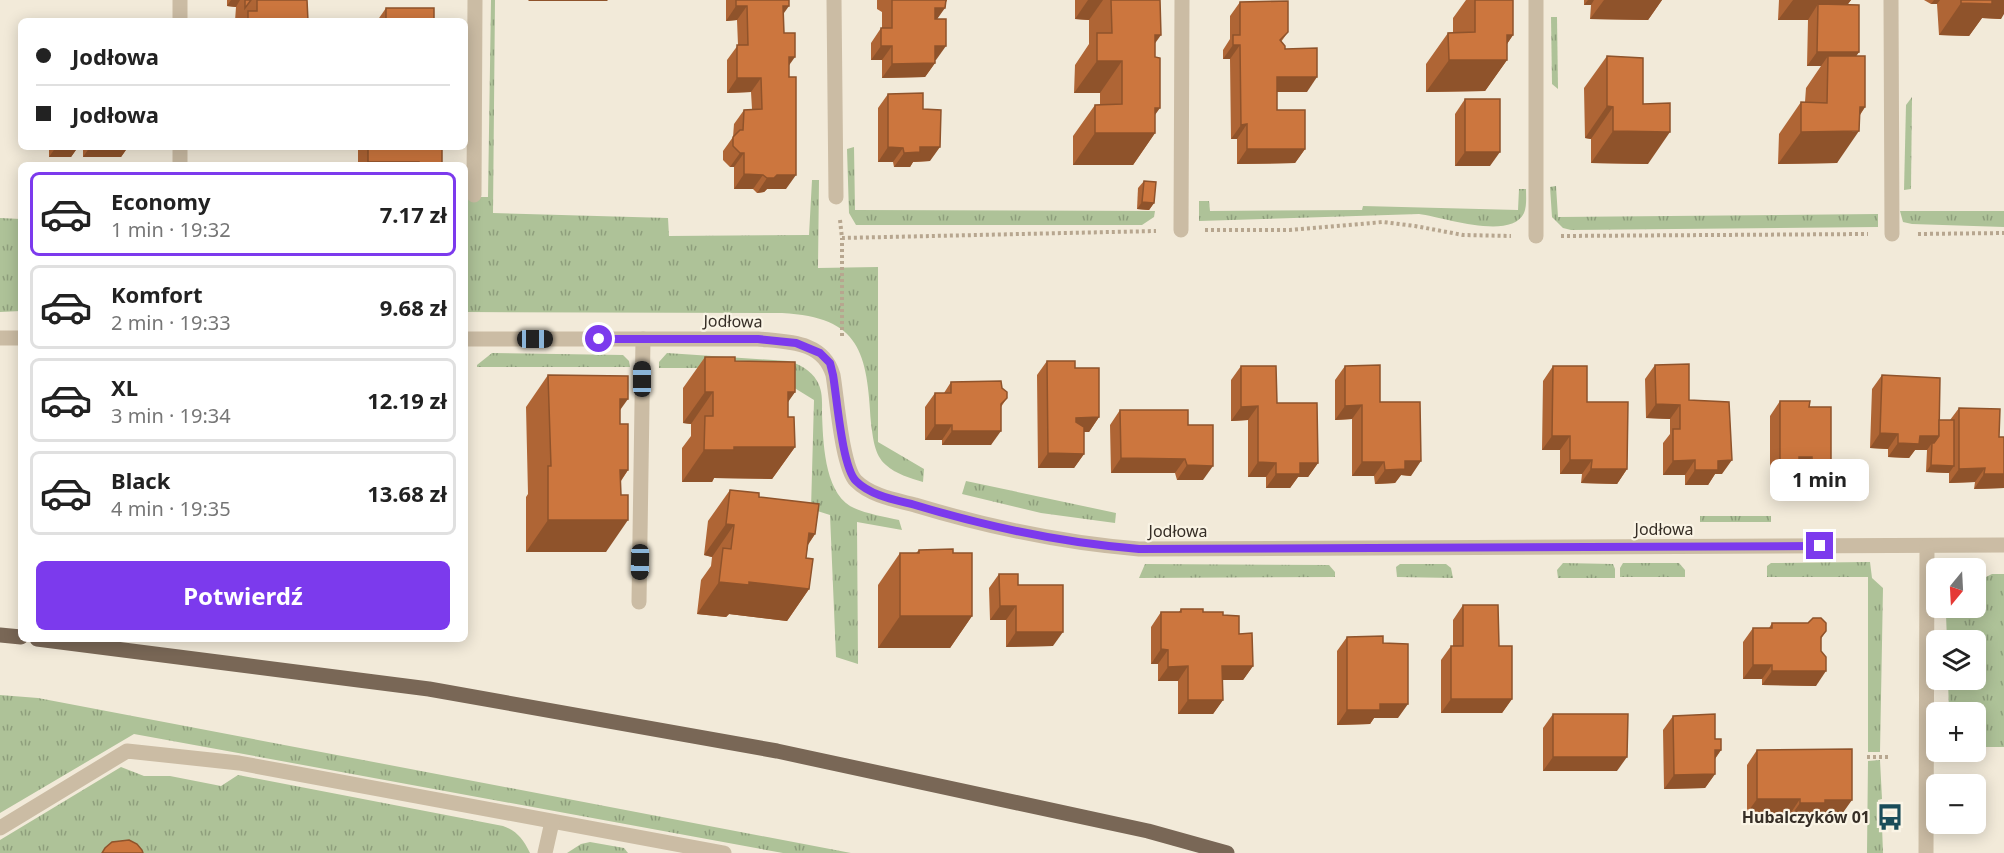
<!DOCTYPE html>
<html lang="pl">
<meta charset="utf-8">
<style>
:root{--surface:#fff;--page:#f6f6f6;--text:#222;--muted:#767676;--line:#e0e0e0;--accent:#7c3aed}
body{margin:0;font-family:"Noto Sans",sans-serif;background:var(--page);color:var(--text);height:100vh;display:flex;flex-direction:column;font-size:22px;white-space:nowrap}
*{box-sizing:border-box;margin:0}
p{font-size:20px;color:var(--muted)}
.icon{flex:none;width:33px;height:33px;fill:none;stroke:currentColor;stroke-width:2;stroke-linecap:round;stroke-linejoin:round}
.map{position:relative;flex:1;overflow:hidden}
.side{position:absolute;left:18px;top:162px;width:450px;height:480px;display:flex;flex-direction:column;background:var(--surface);border-radius:9px;box-shadow:0 3px 15px #0003}
.side>*{flex:none}
.hud{position:absolute;left:18px;top:18px;width:450px;height:132px;border-radius:9px;box-shadow:0 3px 15px #0003;display:grid;align-content:center;height:132px;padding:0 18px;background:var(--surface)}
.needle{width:39px;rotate:198deg}
.fabs{position:absolute;left:1926px;top:558px;display:grid;gap:12px}
.fabs a{display:grid;place-items:center;width:60px;height:60px;border-radius:9px;background:var(--surface);box-shadow:0 3px 15px #0003;font-size:30px}
.end{position:absolute;width:27px;height:27px;margin:-14px;border:8px solid #7c3aed;background:#fff;box-shadow:0 0 0 3px #fff}
.from{border-radius:50%}
.bubble{position:absolute;height:42px;border-radius:9px;background:var(--surface);box-shadow:0 3px 15px #0003;font-size:20px;font-weight:700;line-height:42px;text-align:center}
.car{position:absolute;width:18px;height:36px;margin:-18px -9px;border-radius:8px;box-shadow:0 0 4px 2px #0007;background:linear-gradient(#222 24%,#8ab4d8 0 40%,#222 0 76%,#8ab4d8 0 86%,#222 0)}
.hud b{display:flex;align-items:center;gap:21px;height:57px;font-size:22px}
.hud b+b{border-top:2px solid var(--line)}
.hud i{width:15px;height:15px;background:var(--text)}
ul{padding:10px 0 0;list-style:none}
li{display:flex;align-items:center;gap:18px;height:84px;margin:0 12px 9px;padding:0 6px;border:3px solid var(--line);border-radius:9px}
li div{flex:1}
li b{display:block;font-size:22px}
li em{font-style:normal;font-weight:700}
li.current{border-color:var(--accent)}
li>.icon{width:54px;height:54px;stroke-width:1.5}
.cta{display:flex;gap:12px;margin-top:auto;padding:12px 18px}
.cta a{flex:1;height:69px;border-radius:9px;background:var(--accent);color:#fff;font-size:24px;font-weight:700;line-height:69px;text-align:center}
.map>svg:first-child{display:block}
.grass{fill:url(#grass-tufts)}
.lines{fill:none;stroke-linecap:round;stroke-linejoin:round}
.path{stroke:#b7a68f;stroke-width:4;stroke-dasharray:3 3;stroke-linecap:butt}
.minor{stroke:#cbbca4;stroke-width:15}
.major{stroke:#796756;stroke-width:15}
.wall{fill:#af6535}
.shaded-wall{fill:#8f532b}
.building{fill:#cc763e;stroke:#8f532b;stroke-width:1.5}
.route{stroke:#7c3aed;stroke-width:8}
.labels{text-anchor:middle;dominant-baseline:central;stroke-width:4.5;stroke-linejoin:round;paint-order:stroke}
.street-label{font-size:16px;fill:#362e26;stroke:#faf4e5}
.poi-label{font-size:16px;font-weight:bold;fill:#362e26;stroke:#faf4e5;text-anchor:end}
</style>
<div class="map">
<svg width="2004" height="853" viewBox="0 0 2004 853">
<defs>
<pattern id="grass-tufts" width="24" height="20" patternUnits="userSpaceOnUse" patternTransform="scale(1.5)"><rect width="24" height="20" fill="#aec298"/><path d="M3 7l-1-3M5 7V3M7 7l1-3M15 17l-1-3M17 17v-4M19 17l1-3" fill="none" stroke="#8e9e7c"/></pattern>
</defs>
<rect width="100%" height="100%" fill="#f2ead9"/>
<g class="grass">
<path d="M491,0H495L493,213L668,218L669,236L809,235L812,180H819L818,268L878,267V442L924,469L923,482C910,478 896,474 886,465C874,455 873,437 871,423C867,353 861,317 782,313L465,312V197H488Z"/>
<polygon points="1551,17 1557,17 1558,89 1552,84"/>
<polygon points="1912,97 1911,189 1904,190 1906,105"/>
<polygon points="854,147 855,210 1155,211 1154,217 1142,225 856,225 849,213 847,149"/>
<polygon points="1556,186 1558,217 1878,214 1878,227 1571,230 1563,228 1552,217 1550,187"/>
<path d="M1519,189H1526C1526,196 1527,206 1524,213C1511,241 1443,217 1419,214L1199,221V201H1209L1210,211L1362,210L1363,206L1518,210Z"/>
<polygon points="1900,211 2004,211 2004,227 1912,224 1903,222"/>
<polygon points="0,218 21,219 21,311 0,312"/>
<polygon points="492,353 623,355 629,361 630,367 477,367 477,365"/>
<path d="M667,353L788,361C799,364 811,370 817,381C823,391 822,402 822,413C823,440 824,490 850,506C862,513 885,517 899,520L902,530L857,522L858,664L836,657L830,515L811,509L814,400L762,368H659V362Z"/>
<polygon points="966,481 1116,513 1115,523 1041,513 962,494"/>
<rect x="1700" y="516" width="71" height="6"/>
<polygon points="1870,562 1872,578 1883,588 1880,752 1868,752 1868,577 1767,577 1767,566 1771,563"/>
<polygon points="1563,563 1613,564 1615,569 1615,578 1558,578 1557,570"/>
<polygon points="1623,563 1679,563 1685,570 1685,577 1620,577 1620,568"/>
<polygon points="1145,564 1329,565 1335,572 1335,577 1139,578"/>
<polygon points="1400,564 1446,564 1451,568 1453,578 1397,577 1396,567"/>
<polygon points="1992,574 2004,574 2004,747 1976,747 1976,712 1949,712 1948,680 1976,680 1976,640 1947,640 1946,615 1955,615 1958,608 1976,608 1976,582"/>
<polygon points="0,695 38,698 851,853 783,853 134,734 0,813"/>
<polygon points="1880,760 1882,799 1878,800 1878,825 1882,826 1883,853 1867,853 1868,761"/>
<path d="M121,767L144,776H170L221,786L238,775L503,826C517,831 523,839 530,853H0V840Z"/>
<polygon points="590,842 624,848 628,853 567,853 581,844"/>
</g>
<g class="lines">
<g class="path">
<polyline points="840,220 842,238 1156,231"/>
<polyline points="1205,230 1290,230 1383,222 1415,226 1463,235 1511,236"/>
<polyline points="1918,234 2004,233"/>
<polyline points="1561,236 1868,234"/>
<polyline points="842,336 842,238"/>
<polyline points="1867,757 1891,757"/>
</g>
<g class="minor">
<polyline points="180,0 180,21"/>
<polyline points="834,0 836,197"/>
<polyline points="1891,0 1892,234"/>
<polyline points="180,147 180,165"/>
<polyline points="474,195 475,0"/>
<polyline points="1181,230 1182,0"/>
<polyline points="1536,236 1536,0"/>
<polyline points="0,338 21,338"/>
<path d="M465,339H758C789,342 823,341 833,375C837,398 842,467 856,481C871,496 896,500 915,505C988,527 1063,543 1139,549L2004,545"/>
<polyline points="639,602 643,339"/>
<polyline points="0,828 127,751 239,763 724,853"/>
<polyline points="545,853 552,822"/>
<polyline points="1926,853 1927,546"/>
</g>
<g class="major">
<polyline points="0,635 21,637"/>
<polyline points="37,639 429,689 777,751 1148,831 1227,853"/>
</g>
</g>
<g class="wall">
<polygon points="227,0 307,0 308,21 235,21 236,7 227,6"/>
<polygon points="726,0 789,0 783,13 784,33 789,66 786,189 767,189 764,192 757,193 753,189 734,189 734,167 730,167 723,160 723,151 733,137 734,124 744,110 752,109 751,92 727,93 727,60 738,45 737,20 726,21"/>
<polygon points="877,0 947,0 937,19 936,60 935,60 935,63 925,77 882,78 882,60 871,60 871,43 881,28 882,28 882,12 877,9"/>
<polygon points="1075,0 1160,0 1155,43 1155,133 1133,165 1073,165 1073,136 1095,105 1100,105 1100,93 1074,93 1075,65 1089,44 1089,20 1075,19"/>
<polygon points="1466,0 1513,0 1513,35 1507,44 1507,60 1485,91 1426,92 1426,64 1448,33 1453,32 1453,18"/>
<polygon points="1584,0 1662,0 1648,20 1590,19 1591,5 1584,5"/>
<polygon points="1779,0 1851,0 1847,5 1859,52 1856,56 1865,107 1860,115 1837,163 1778,164 1779,134 1801,102 1805,102 1806,88 1821,66 1807,66 1808,20 1778,20"/>
<polygon points="1924,0 2004,0 2001,19 1982,18 1969,36 1939,35 1937,4 1931,4"/>
<polygon points="1240,2 1288,32 1281,42 1307,92 1277,92 1277,110 1305,149 1295,163 1237,164 1237,139 1231,139 1230,59 1223,59 1223,50 1230,39 1230,16"/>
<polygon points="386,8 434,21 377,21"/>
<polygon points="1607,56 1643,104 1648,164 1591,163 1591,139 1585,138 1584,88"/>
<polygon points="888,94 923,109 930,161 913,162 910,167 894,167 893,162 878,162 878,108"/>
<polygon points="1465,99 1490,166 1455,166 1455,114"/>
<polygon points="49,147 128,147 121,157 83,157 83,147 78,147 71,157 49,157"/>
<rect x="358" y="147" width="84" height="18"/>
<polygon points="1144,181 1154,203 1149,210 1137,209 1138,188"/>
<polygon points="705,357 735,361 795,392 788,401 788,417 795,447 772,479 714,478 712,482 682,482 682,448 691,436 691,424 683,423 683,388"/>
<polygon points="1047,361 1075,368 1099,417 1089,432 1084,432 1084,454 1074,468 1038,468 1037,375"/>
<polygon points="1655,365 1689,400 1722,474 1715,474 1708,485 1685,485 1685,475 1663,475 1663,443 1670,434 1670,419 1646,418 1645,379"/>
<polygon points="1241,366 1277,403 1318,463 1308,477 1298,477 1290,488 1266,488 1266,477 1248,477 1248,420 1231,421 1231,380"/>
<polygon points="1345,366 1380,402 1411,476 1401,475 1395,483 1375,484 1374,476 1352,476 1352,419 1335,420 1335,380"/>
<polygon points="1553,366 1587,402 1627,469 1617,484 1581,483 1582,474 1560,474 1560,450 1542,450 1543,381"/>
<polygon points="548,375 620,410 620,424 628,470 621,481 606,552 526,552 526,497 528,494 526,407"/>
<polygon points="1882,375 1939,420 1950,420 1959,408 1999,437 2004,488 1974,489 1975,482 1949,483 1949,473 1926,472 1927,450 1915,450 1909,458 1888,457 1888,449 1870,448 1872,389"/>
<polygon points="951,382 1002,388 1007,398 1001,407 991,445 942,445 942,440 925,440 925,407 935,393 944,393"/>
<polygon points="1780,401 1809,407 1831,460 1821,475 1802,474 1802,471 1791,471 1789,475 1770,474 1770,416"/>
<polygon points="1120,410 1188,425 1203,480 1177,480 1175,473 1111,473 1110,425"/>
<polygon points="730,490 759,497 815,534 808,545 806,558 809,589 787,621 729,614 726,617 697,614 701,580 711,566 712,557 704,555 708,521"/>
<polygon points="919,550 953,553 972,616 950,648 878,648 878,585 900,553 916,553"/>
<polygon points="999,574 1018,585 1053,646 1006,647 1006,620 990,620 989,588"/>
<polygon points="1463,605 1499,646 1512,699 1502,713 1441,713 1441,660 1451,646 1453,646 1453,620"/>
<polygon points="1181,609 1223,615 1239,634 1253,666 1243,680 1222,680 1223,700 1213,714 1178,714 1178,681 1158,681 1158,664 1151,664 1151,627 1161,612 1179,612"/>
<polygon points="1772,623 1826,631 1821,639 1816,686 1762,685 1762,679 1743,679 1743,642 1753,628 1769,628"/>
<polygon points="1347,637 1383,643 1398,718 1374,718 1370,724 1337,725 1337,651"/>
<polygon points="1553,714 1617,771 1543,771 1543,728"/>
<polygon points="1673,716 1715,739 1721,750 1715,759 1715,774 1705,788 1664,789 1663,730"/>
<polygon points="1757,750 1842,814 1817,814 1815,817 1790,817 1790,814 1747,813 1747,765"/>
</g>
<g class="shaded-wall">
<polygon points="231,0 240,0 236,7 227,6"/>
<polygon points="529,0 608,0 607,1 528,1"/>
<polygon points="945,0 947,0 942,8 945,8 935,22 935,8"/>
<polygon points="1088,0 1103,0 1089,20 1075,19"/>
<polygon points="1588,0 1594,0 1591,5 1584,5"/>
<polygon points="1604,0 1662,0 1648,20 1590,19"/>
<polygon points="1793,0 1851,0 1837,19 1818,4 1808,20 1778,20"/>
<polygon points="1934,0 1940,0 1937,4 1931,4"/>
<polygon points="1983,0 2004,0 2004,14 2001,19 1982,18 1969,36 1939,35 1961,3"/>
<polygon points="736,6 747,6 737,20 726,21"/>
<polygon points="783,6 789,6 779,20"/>
<polygon points="1155,35 1161,35 1138,67"/>
<polygon points="1507,35 1513,35 1496,60 1507,60 1485,91 1426,92 1449,60"/>
<polygon points="1233,45 1240,45 1230,59 1223,59"/>
<polygon points="881,46 892,46 882,60 871,60"/>
<polygon points="935,46 946,46 936,60 925,60"/>
<polygon points="1817,52 1859,52 1849,66 1828,56 1821,66 1807,66"/>
<polygon points="789,57 795,57 785,71"/>
<polygon points="1097,61 1122,61 1100,93 1074,93"/>
<polygon points="935,63 925,77 882,78 892,64"/>
<polygon points="1277,77 1317,77 1307,92 1267,92"/>
<polygon points="737,78 761,78 751,92 727,93"/>
<polygon points="1607,106 1613,107 1591,139 1585,138"/>
<polygon points="1860,107 1865,107 1848,132 1859,131 1837,163 1778,164 1801,132"/>
<polygon points="1155,108 1160,108 1142,133 1155,133 1133,165 1073,165 1095,133"/>
<polygon points="1247,124 1237,139 1231,139 1241,125"/>
<polygon points="1613,131 1670,132 1648,164 1591,163"/>
<polygon points="56,147 83,147 78,147 71,157 49,157"/>
<polygon points="90,147 128,147 121,157 83,157"/>
<polygon points="888,147 903,148 893,162 878,162"/>
<polygon points="920,147 940,147 930,161 913,162 910,167 894,167 904,153"/>
<polygon points="1247,149 1305,149 1295,163 1237,164"/>
<polygon points="1465,152 1500,152 1490,166 1455,166"/>
<polygon points="740,153 744,153 734,167 730,167"/>
<polygon points="368,162 419,162 417,165 366,165"/>
<polygon points="744,174 763,175 753,189 734,189"/>
<polygon points="777,175 796,175 786,189 767,189 764,192 757,193 767,178"/>
<polygon points="1142,202 1154,203 1149,210 1137,209"/>
<polygon points="705,392 713,392 691,424 683,423"/>
<polygon points="788,392 795,392 773,424"/>
<polygon points="620,399 628,399 605,431"/>
<polygon points="1656,404 1680,405 1670,419 1646,418"/>
<polygon points="1362,405 1352,419 1335,420 1345,406"/>
<polygon points="1258,406 1248,420 1231,421 1241,407"/>
<polygon points="1099,417 1089,432 1066,432 1076,418"/>
<polygon points="935,425 952,425 942,440 925,440"/>
<polygon points="952,431 1001,431 991,445 942,445"/>
<polygon points="1880,433 1898,434 1888,449 1870,448"/>
<polygon points="1552,436 1570,436 1560,450 1542,450"/>
<polygon points="1920,436 1939,436 1932,446 1932,443 1927,450 1915,450 1909,458 1888,457 1898,443"/>
<polygon points="734,447 795,447 772,479 714,478 712,482 682,482 704,450"/>
<polygon points="1048,453 1084,454 1074,468 1038,468"/>
<polygon points="1799,457 1812,457 1802,471 1791,471 1789,475 1770,474 1780,460"/>
<polygon points="1121,458 1185,459 1175,473 1111,473"/>
<polygon points="1570,460 1592,460 1582,474 1560,474"/>
<polygon points="1695,460 1685,475 1663,475 1673,461"/>
<polygon points="1732,460 1722,474 1715,474 1708,485 1685,485 1695,470 1718,461"/>
<polygon points="1812,460 1831,460 1821,475 1802,474"/>
<polygon points="1405,461 1421,461 1411,476 1401,475 1395,483 1375,484 1385,470"/>
<polygon points="1258,462 1276,463 1266,477 1248,477"/>
<polygon points="1362,462 1384,462 1374,476 1352,476"/>
<polygon points="1300,463 1318,463 1308,477 1298,477 1290,488 1266,488 1276,474"/>
<polygon points="1187,465 1213,466 1203,480 1177,480"/>
<polygon points="1931,465 1954,466 1949,473 1926,472"/>
<polygon points="1985,468 1975,482 1949,483 1959,469"/>
<polygon points="1591,469 1627,469 1617,484 1581,483"/>
<polygon points="620,470 628,470 606,502"/>
<polygon points="1984,474 2004,474 2004,488 1974,489"/>
<polygon points="548,520 628,520 606,552 526,552"/>
<polygon points="726,524 734,525 712,557 704,555"/>
<polygon points="809,533 815,534 793,566"/>
<polygon points="719,582 749,582 809,589 787,621 729,614 726,617 697,614"/>
<polygon points="1000,606 1016,606 1006,620 990,620"/>
<polygon points="900,616 972,616 950,648 878,648"/>
<polygon points="1016,632 1063,632 1053,646 1006,647"/>
<polygon points="1161,649 1168,650 1158,664 1151,664"/>
<polygon points="1753,665 1772,665 1762,679 1743,679"/>
<polygon points="1188,666 1178,681 1158,681 1168,667"/>
<polygon points="1222,666 1253,666 1243,680 1212,680"/>
<polygon points="1772,671 1826,671 1816,686 1762,685"/>
<polygon points="1451,699 1512,699 1502,713 1441,713"/>
<polygon points="1188,700 1223,700 1213,714 1178,714"/>
<polygon points="1380,704 1408,704 1398,718 1374,718 1370,724 1337,725 1347,710"/>
<polygon points="1715,750 1721,750 1711,764"/>
<polygon points="1553,757 1627,757 1617,771 1543,771"/>
<polygon points="1715,774 1705,788 1664,789 1674,775"/>
<polygon points="1757,799 1800,799 1790,814 1747,813"/>
<polygon points="1825,800 1852,800 1842,814 1817,814 1815,817 1790,817 1800,803"/>
</g>
<g class="building">
<polygon points="245,0 251,0 245,8"/>
<polygon points="257,0 307,0 308,21 248,21 248,11 257,11"/>
<polygon points="736,0 789,0 789,6 783,6 784,33 795,33 795,57 789,57 789,77 796,77 796,175 777,175 774,178 767,178 763,175 744,174 744,153 740,153 733,146 733,137 740,130 743,130 744,110 762,109 761,78 737,78 737,45 748,45 747,6 736,6"/>
<polygon points="892,0 946,0 945,8 935,8 935,19 946,19 946,46 935,46 935,63 892,64 892,46 881,46 881,28 892,28"/>
<polygon points="1111,0 1160,0 1161,35 1155,35 1155,57 1160,58 1160,108 1155,108 1155,133 1095,133 1095,105 1122,104 1122,61 1097,61 1097,33 1112,33"/>
<polygon points="1475,0 1513,0 1513,35 1507,35 1507,60 1449,60 1448,33 1475,32"/>
<polygon points="1961,0 1992,0 1992,4 1961,3"/>
<polygon points="1288,1 1288,32 1280,40 1285,46 1285,49 1317,48 1317,77 1277,77 1277,110 1305,110 1305,149 1247,149 1247,124 1241,125 1240,45 1233,45 1233,35 1240,35 1240,2"/>
<polygon points="1818,4 1859,5 1859,52 1817,52"/>
<rect x="386" y="8" width="48" height="13"/>
<polygon points="1607,56 1643,58 1643,104 1670,103 1670,132 1613,131 1613,107 1607,106"/>
<polygon points="1828,56 1865,56 1865,107 1860,107 1859,131 1801,132 1801,102 1827,103"/>
<polygon points="923,93 923,109 941,110 940,147 920,147 920,152 904,153 903,148 888,147 888,94"/>
<rect x="1465" y="99" width="35" height="53"/>
<polygon points="368,147 442,147 442,165 419,165 419,162 368,162"/>
<polygon points="1144,181 1156,182 1154,203 1142,202"/>
<polygon points="705,357 735,357 735,361 795,362 795,392 788,392 788,417 794,417 795,447 734,447 734,450 704,450 705,416 713,416 713,392 705,392"/>
<polygon points="1047,361 1075,361 1075,368 1099,368 1099,417 1076,418 1076,422 1084,427 1084,454 1048,453"/>
<polygon points="1689,364 1689,400 1729,402 1732,460 1718,461 1718,470 1695,470 1695,460 1673,461 1673,429 1680,429 1680,405 1656,404 1655,365"/>
<polygon points="1380,365 1380,402 1420,402 1421,461 1405,461 1405,469 1385,470 1384,462 1362,462 1362,405 1345,406 1345,366"/>
<polygon points="1241,366 1276,366 1277,403 1317,403 1318,463 1300,463 1300,474 1276,474 1276,463 1258,462 1258,406 1241,407"/>
<polygon points="1553,366 1587,366 1587,402 1628,402 1627,469 1591,469 1592,460 1570,460 1570,436 1552,436"/>
<polygon points="548,375 628,376 628,399 620,399 620,424 628,424 628,470 620,470 621,495 628,495 628,520 548,520 548,466 551,466"/>
<polygon points="1882,375 1940,378 1939,436 1920,436 1919,444 1898,443 1898,434 1880,433"/>
<polygon points="1001,381 1002,388 1007,392 1007,398 1001,404 1001,431 952,431 952,425 935,425 935,393 951,393 951,382"/>
<polygon points="1780,401 1810,401 1809,407 1831,407 1831,460 1812,460 1812,457 1799,457 1799,460 1780,460"/>
<polygon points="1959,408 2000,409 1999,437 2004,437 2004,474 1984,474 1985,468 1959,469"/>
<polygon points="1120,410 1188,410 1188,425 1213,425 1213,466 1187,465 1185,459 1121,458"/>
<polygon points="1939,420 1954,420 1954,466 1931,465 1932,443 1934,443 1939,436"/>
<polygon points="730,490 759,493 759,497 819,504 815,534 809,533 806,558 813,559 809,589 749,582 749,585 719,582 723,548 731,549 734,525 726,524"/>
<polygon points="953,549 953,553 972,553 972,616 900,616 900,553 919,553 919,550"/>
<polygon points="999,574 1018,574 1018,585 1063,585 1063,632 1016,632 1016,606 1000,606"/>
<polygon points="1463,605 1498,605 1499,646 1512,646 1512,699 1451,699 1451,646 1463,646"/>
<polygon points="1181,609 1203,609 1203,612 1223,612 1223,615 1239,616 1239,634 1252,633 1253,666 1222,666 1223,700 1188,700 1188,666 1168,667 1168,650 1161,649 1161,612 1181,612"/>
<polygon points="1813,618 1821,618 1826,623 1826,631 1821,637 1821,651 1826,657 1826,671 1772,671 1772,665 1753,665 1753,628 1772,628 1772,623 1808,623"/>
<polygon points="1383,636 1383,643 1408,644 1408,704 1380,704 1380,710 1347,710 1347,637"/>
<polygon points="1553,714 1628,714 1627,757 1553,757"/>
<polygon points="1715,714 1715,739 1721,739 1721,750 1715,750 1715,774 1674,775 1673,716"/>
<polygon points="1852,749 1852,800 1825,800 1825,803 1800,803 1800,799 1757,799 1757,750"/>
<polygon points="129,840 137,844 142,850 143,853 102,853 105,848 112,842"/>
</g>
<g class="lines">
<path class="route" d="M599,339H758L796,343L820,353L830,363L833,375C837,398 842,467 856,481C871,496 896,500 915,505C988,527 1063,543 1139,549L1820,546"/>
</g>
<defs>
<symbol id="bus-bare" viewBox="-9 -9 18 18"><path d="M-5-6H5V4H4V6H2V4H-2V6H-4V4H-5ZM-3.5-4V0h7V-4ZM-3.5 1.2v1.5H-2V1.2ZM2 1.2v1.5H3.5V1.2Z" fill="#1a4c59" stroke="#faf4e5" stroke-width="2.5" paint-order="stroke"/></symbol>
</defs>
<g fill-rule="evenodd">
<use href="#bus-bare" x="1871" y="798" width="38" height="38"/>
</g>
<g class="labels">
<g class="street-label">
<text transform="translate(733 321) rotate(1)">Jodłowa</text>
<text x="1664" y="529">Jodłowa</text>
<text x="1178" y="531">Jodłowa</text>
</g>
<g class="poi-label">
<text x="1870" y="817">Hubalczyków 01</text>
</g>
</g>
</svg>
<div class="fabs">
<a><svg class="needle" viewBox="-14 -14 28 28"><path d="M0-13l5 13h-10z" fill="#e53935"/><path d="M0 13l5-13h-10z" fill="#767676"/></svg></a>
<a><svg class="icon" aria-label="layers" viewBox="0 0 24 24"><path d="M12 4l9 5-9 5-9-5zM3 14l9 5 9-5"/></svg></a>
<a>+</a>
<a>−</a>
</div>
<i class="end from" style="left:599px;top:339px"></i>
<i class="end" style="left:1820px;top:546px"></i>
<div class="bubble" style="left:1770px;top:459px;width:99px">1 min</div>
<i class="car" style="left:535px;top:339px;rotate:90deg"></i>
<i class="car" style="left:642px;top:379px;rotate:0deg"></i>
<i class="car" style="left:640px;top:562px;rotate:181deg"></i>
<div class="hud">
<b><i class="from"></i>Jodłowa</b>
<b><i></i>Jodłowa</b>
</div>
<section class="side">
<ul>
<li class="current"><svg class="icon" aria-label="car" viewBox="0 0 24 24"><path d="M5 17H2v-5l4-1 3-4h7l3 4 3 1v5h-3M9 17h6M6 11h13"/><circle cx="7" cy="17" r="2"/><circle cx="17" cy="17" r="2"/></svg><div><b>Economy</b><p>1 min · 19:32</p></div><em>7.17 zł</em></li>
<li><svg class="icon" aria-label="car" viewBox="0 0 24 24"><path d="M5 17H2v-5l4-1 3-4h7l3 4 3 1v5h-3M9 17h6M6 11h13"/><circle cx="7" cy="17" r="2"/><circle cx="17" cy="17" r="2"/></svg><div><b>Komfort</b><p>2 min · 19:33</p></div><em>9.68 zł</em></li>
<li><svg class="icon" aria-label="car" viewBox="0 0 24 24"><path d="M5 17H2v-5l4-1 3-4h7l3 4 3 1v5h-3M9 17h6M6 11h13"/><circle cx="7" cy="17" r="2"/><circle cx="17" cy="17" r="2"/></svg><div><b>XL</b><p>3 min · 19:34</p></div><em>12.19 zł</em></li>
<li><svg class="icon" aria-label="car" viewBox="0 0 24 24"><path d="M5 17H2v-5l4-1 3-4h7l3 4 3 1v5h-3M9 17h6M6 11h13"/><circle cx="7" cy="17" r="2"/><circle cx="17" cy="17" r="2"/></svg><div><b>Black</b><p>4 min · 19:35</p></div><em>13.68 zł</em></li>
</ul>
<div class="cta"><a>Potwierdź</a></div>
</section>
</div>
